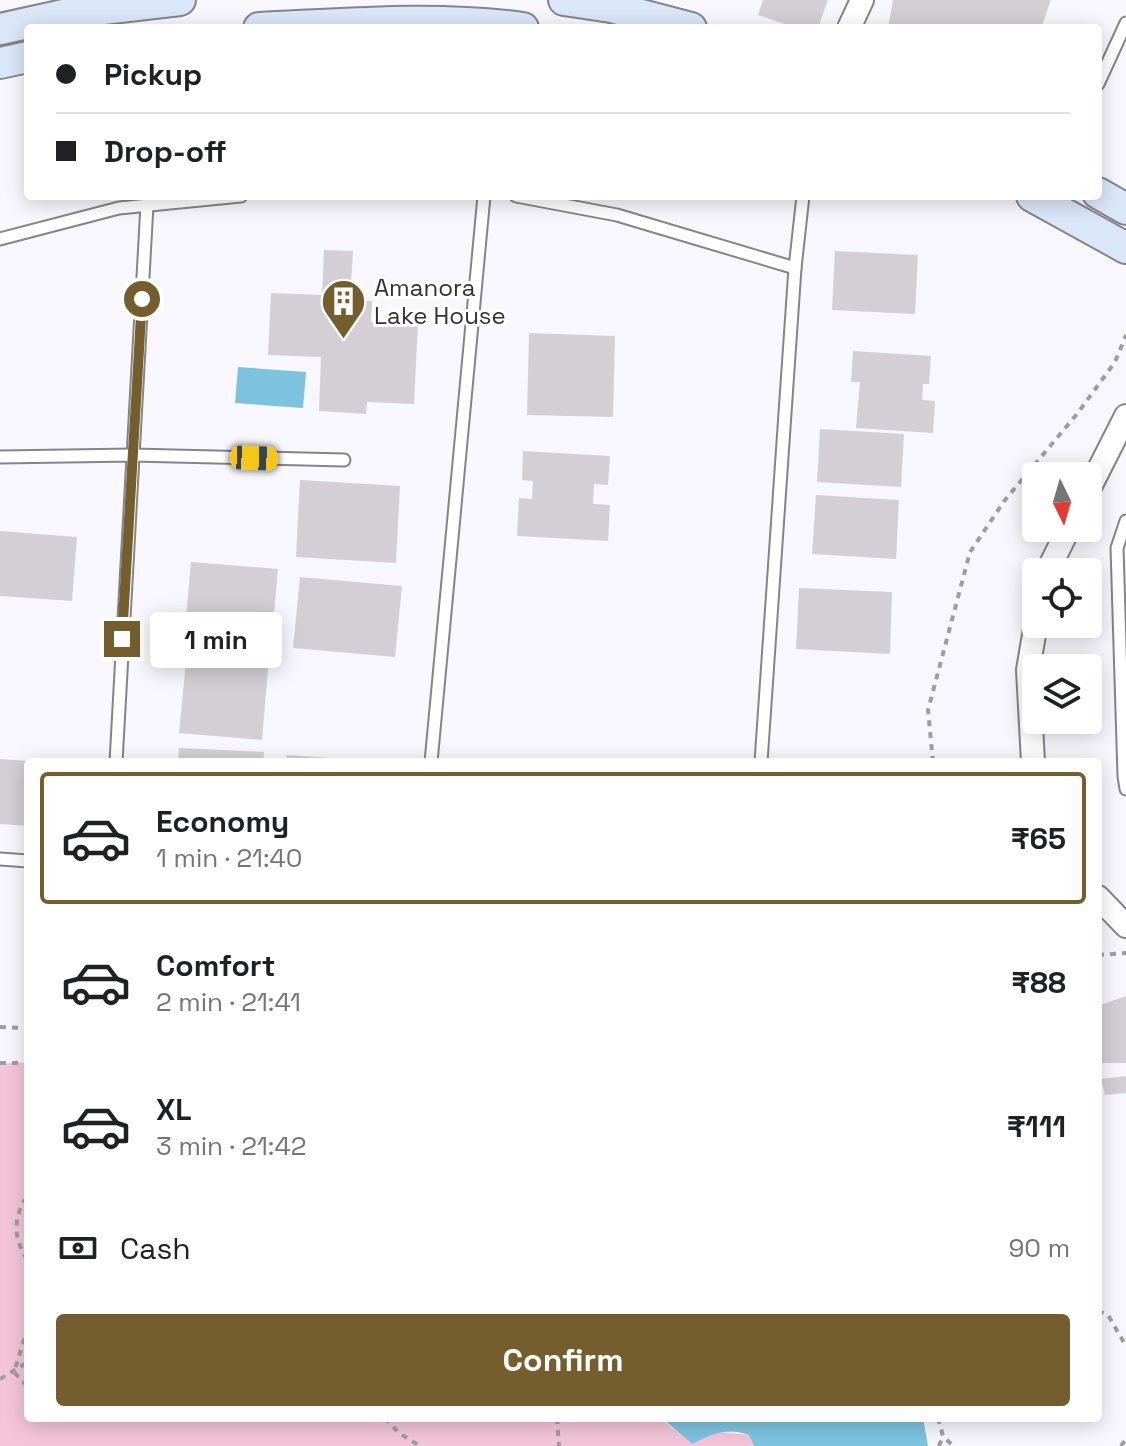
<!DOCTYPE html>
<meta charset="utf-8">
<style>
:root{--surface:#fff;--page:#f6f6f6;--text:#202124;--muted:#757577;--line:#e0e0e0;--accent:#755e2e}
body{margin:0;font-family:"Space Grotesk",sans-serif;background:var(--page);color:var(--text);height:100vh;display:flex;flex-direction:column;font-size:30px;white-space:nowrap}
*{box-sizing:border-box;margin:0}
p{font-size:26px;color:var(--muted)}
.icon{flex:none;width:44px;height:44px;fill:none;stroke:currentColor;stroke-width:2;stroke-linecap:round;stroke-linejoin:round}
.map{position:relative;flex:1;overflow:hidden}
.side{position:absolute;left:24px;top:758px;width:1078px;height:664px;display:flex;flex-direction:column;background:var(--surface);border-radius:8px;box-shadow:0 4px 20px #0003}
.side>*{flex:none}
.guide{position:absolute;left:24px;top:24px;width:1078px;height:176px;border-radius:8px;box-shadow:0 4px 20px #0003;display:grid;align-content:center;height:176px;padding:0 32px;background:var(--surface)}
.needle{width:52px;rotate:175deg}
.fabs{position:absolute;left:1022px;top:462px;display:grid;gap:16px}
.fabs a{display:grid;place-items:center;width:80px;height:80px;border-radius:8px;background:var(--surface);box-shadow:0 4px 20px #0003;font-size:40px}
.end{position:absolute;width:36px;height:36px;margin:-18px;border:10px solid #755e2e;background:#fff;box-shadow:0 0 0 4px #fff}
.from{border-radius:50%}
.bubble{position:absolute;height:56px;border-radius:8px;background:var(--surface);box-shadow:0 4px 20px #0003;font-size:26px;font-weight:700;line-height:56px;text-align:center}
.car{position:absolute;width:24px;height:48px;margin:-24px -12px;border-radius:10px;box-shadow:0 0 6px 2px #0007;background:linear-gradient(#f5c518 24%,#345 0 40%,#f5c518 0 76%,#345 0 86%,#f5c518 0)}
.guide b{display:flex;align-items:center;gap:28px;height:76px;font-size:30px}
.guide b+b{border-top:2px solid var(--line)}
.guide i{width:20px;height:20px;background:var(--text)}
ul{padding:14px 0 0;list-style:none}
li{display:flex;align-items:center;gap:24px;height:132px;margin:0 16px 12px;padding:0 16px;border:4px solid transparent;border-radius:8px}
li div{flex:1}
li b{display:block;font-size:30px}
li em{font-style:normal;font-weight:700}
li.active{border-color:var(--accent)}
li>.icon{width:72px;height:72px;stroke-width:1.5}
.pay{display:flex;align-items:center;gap:20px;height:88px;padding:0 32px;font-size:30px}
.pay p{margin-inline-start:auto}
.button{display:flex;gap:16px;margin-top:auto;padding:16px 32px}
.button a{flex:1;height:92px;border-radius:8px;background:var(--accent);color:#fff;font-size:32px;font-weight:700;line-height:92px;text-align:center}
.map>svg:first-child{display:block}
.green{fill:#f4c5d9}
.water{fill:#7dc3e0}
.building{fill:#d3cfd4}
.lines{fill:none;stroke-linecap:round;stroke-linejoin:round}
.lane-casing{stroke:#848489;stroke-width:15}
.street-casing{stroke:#848489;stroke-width:26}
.secondary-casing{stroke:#848489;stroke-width:34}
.path{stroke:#9d9da2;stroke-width:4;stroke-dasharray:6 6;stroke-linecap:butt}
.lane{stroke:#fff;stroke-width:11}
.street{stroke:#fff;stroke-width:22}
.secondary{stroke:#dae7f9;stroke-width:30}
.route{stroke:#755e2e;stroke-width:10}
.labels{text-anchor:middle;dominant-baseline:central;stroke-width:6;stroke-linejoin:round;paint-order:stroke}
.poi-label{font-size:24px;fill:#323234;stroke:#fff;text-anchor:start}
</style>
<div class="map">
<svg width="1126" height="1446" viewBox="0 0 1126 1446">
<rect width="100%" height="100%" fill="#f8f7fe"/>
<polygon class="green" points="14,1062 28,1063 28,1418 660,1418 691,1443 718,1432 749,1435 754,1446 0,1446 0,1065"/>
<g class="water">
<polygon points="238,367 306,372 303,408 235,403"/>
<path d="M662,1418H923L928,1446H754L749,1435C727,1427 712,1434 692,1444Z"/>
</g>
<g class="building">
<polygon points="763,0 828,0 818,28 796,28 758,15"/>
<polygon points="893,0 1051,0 1041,28 888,28"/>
<polygon points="324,250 353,251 350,300 372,301 371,322 418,324 414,404 367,402 366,414 319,411 321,357 268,355 271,293 322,295"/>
<polygon points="835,251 918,255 915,314 832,310"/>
<polygon points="529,333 615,336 613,417 527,415"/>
<polygon points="853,351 931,356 929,384 923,384 922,400 935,401 933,433 856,428 860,382 851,382"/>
<polygon points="820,429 904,434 901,487 817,482"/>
<polygon points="523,451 610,456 608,485 594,484 593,504 610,505 608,541 517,536 519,498 532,499 533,481 522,480"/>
<polygon points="300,480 400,486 396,563 296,557"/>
<polygon points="816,495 899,500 896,559 812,554"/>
<polygon points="0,531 77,537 72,601 0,596"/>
<polygon points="191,562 278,569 271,648 184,640"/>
<polygon points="300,577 402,586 395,657 293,648"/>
<polygon points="799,588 892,592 890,654 796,649"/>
<polygon points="187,651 269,658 262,740 179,733"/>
<polygon points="179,748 264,752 263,762 178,762"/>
<polygon points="287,755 356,760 356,762 286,762"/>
<polygon points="0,759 28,761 28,826 0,824"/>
<polygon points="1126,996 1126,1063 1098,1063 1098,1006"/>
<polygon points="1126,1076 1126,1093 1105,1095 1101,1079"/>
</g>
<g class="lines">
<defs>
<g id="lane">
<polyline points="1098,84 1126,23"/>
<polyline points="516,196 617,215 795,268"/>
<polyline points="0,239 119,208 241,196"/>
<polyline points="0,457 133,455 344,460"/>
<polyline points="1126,521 1117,548 1124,776 1126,789"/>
<polyline points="116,762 147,205"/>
<polyline points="431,762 484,196"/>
<polyline points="761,762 795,268 803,196"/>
<polyline points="0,859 28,861"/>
</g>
<g id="street">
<polyline points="849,28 862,0"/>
<polyline points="1088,491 1126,416"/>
<polyline points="1047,572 1069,528"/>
<polyline points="1033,762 1028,670 1036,623"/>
<polyline points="1098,897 1126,926"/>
</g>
<g id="secondary">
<polyline points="564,0 611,7 691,28"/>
<path d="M259,28C346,24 436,16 523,28"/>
<polyline points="0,29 77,12 180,0"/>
<polyline points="0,63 28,57"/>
<polyline points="1098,193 1126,209"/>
<polyline points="1032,196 1126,248"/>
</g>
</defs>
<use href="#lane" class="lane-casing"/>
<use href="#street" class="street-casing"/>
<use href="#secondary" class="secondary-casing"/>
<g class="path">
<polyline points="933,762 928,710 970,552 1005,500 1077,414 1115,362 1126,335"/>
<polyline points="1098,955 1126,953"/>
<polyline points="0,1027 28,1028"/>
<polyline points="0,1063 28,1063"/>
<path d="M28,1200L24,1201C12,1224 15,1240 28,1261"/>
<polyline points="1098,1311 1108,1315 1126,1346"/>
<polyline points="28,1327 14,1372 28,1387"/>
<polyline points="0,1379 28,1362"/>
<polyline points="385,1418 399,1433 420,1446"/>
<polyline points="557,1418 559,1446"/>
<polyline points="938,1418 943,1436 953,1446"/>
<polyline points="939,1446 943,1436"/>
<polyline points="1121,1446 1126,1439"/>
</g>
<use href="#lane" class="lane"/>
<use href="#street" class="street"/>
<use href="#secondary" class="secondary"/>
</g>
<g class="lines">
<polyline class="route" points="122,639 142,299"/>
</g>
<defs>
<symbol id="building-pin" viewBox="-11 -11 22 30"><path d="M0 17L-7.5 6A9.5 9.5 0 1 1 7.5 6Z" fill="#755e2e" stroke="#fff"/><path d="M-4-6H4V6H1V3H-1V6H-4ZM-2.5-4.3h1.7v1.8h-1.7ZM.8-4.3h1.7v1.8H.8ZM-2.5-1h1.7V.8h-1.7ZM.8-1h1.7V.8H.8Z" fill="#fff"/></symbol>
</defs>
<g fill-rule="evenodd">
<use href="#building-pin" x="318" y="276" width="51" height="69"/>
</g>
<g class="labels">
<g class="poi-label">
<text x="374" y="287">Amanora<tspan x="374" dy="28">Lake House</tspan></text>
</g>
</g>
</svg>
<div class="fabs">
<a><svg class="needle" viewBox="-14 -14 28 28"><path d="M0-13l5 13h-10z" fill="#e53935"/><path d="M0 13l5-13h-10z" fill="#757577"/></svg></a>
<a><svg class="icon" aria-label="locate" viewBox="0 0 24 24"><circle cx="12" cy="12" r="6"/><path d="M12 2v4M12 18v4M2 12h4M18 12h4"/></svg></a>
<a><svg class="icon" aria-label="layers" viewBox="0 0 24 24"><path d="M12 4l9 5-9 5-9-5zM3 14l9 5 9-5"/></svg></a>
</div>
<i class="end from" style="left:142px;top:299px"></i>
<i class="end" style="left:122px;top:639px"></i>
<div class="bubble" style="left:150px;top:612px;width:132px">1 min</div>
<i class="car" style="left:254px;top:458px;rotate:92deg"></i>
<div class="guide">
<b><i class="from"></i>Pickup</b>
<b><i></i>Drop-off</b>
</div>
<section class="side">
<ul>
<li class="active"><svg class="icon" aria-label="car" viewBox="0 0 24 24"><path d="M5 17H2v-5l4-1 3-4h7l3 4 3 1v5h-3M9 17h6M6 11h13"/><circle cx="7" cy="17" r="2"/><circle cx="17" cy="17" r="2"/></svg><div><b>Economy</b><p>1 min · 21:40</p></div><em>₹65</em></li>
<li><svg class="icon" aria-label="car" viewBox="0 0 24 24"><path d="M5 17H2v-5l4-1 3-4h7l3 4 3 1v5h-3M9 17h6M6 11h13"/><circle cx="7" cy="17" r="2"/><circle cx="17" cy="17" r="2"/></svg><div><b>Comfort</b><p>2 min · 21:41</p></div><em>₹88</em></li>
<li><svg class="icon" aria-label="car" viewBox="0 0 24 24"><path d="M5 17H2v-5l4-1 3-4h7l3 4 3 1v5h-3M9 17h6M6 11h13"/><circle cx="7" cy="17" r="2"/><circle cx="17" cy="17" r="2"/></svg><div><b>XL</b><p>3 min · 21:42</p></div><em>₹111</em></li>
</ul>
<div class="pay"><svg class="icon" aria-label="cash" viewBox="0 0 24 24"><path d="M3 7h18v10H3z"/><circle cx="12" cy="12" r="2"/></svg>Cash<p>90 m</p></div>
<div class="button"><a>Confirm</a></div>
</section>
</div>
